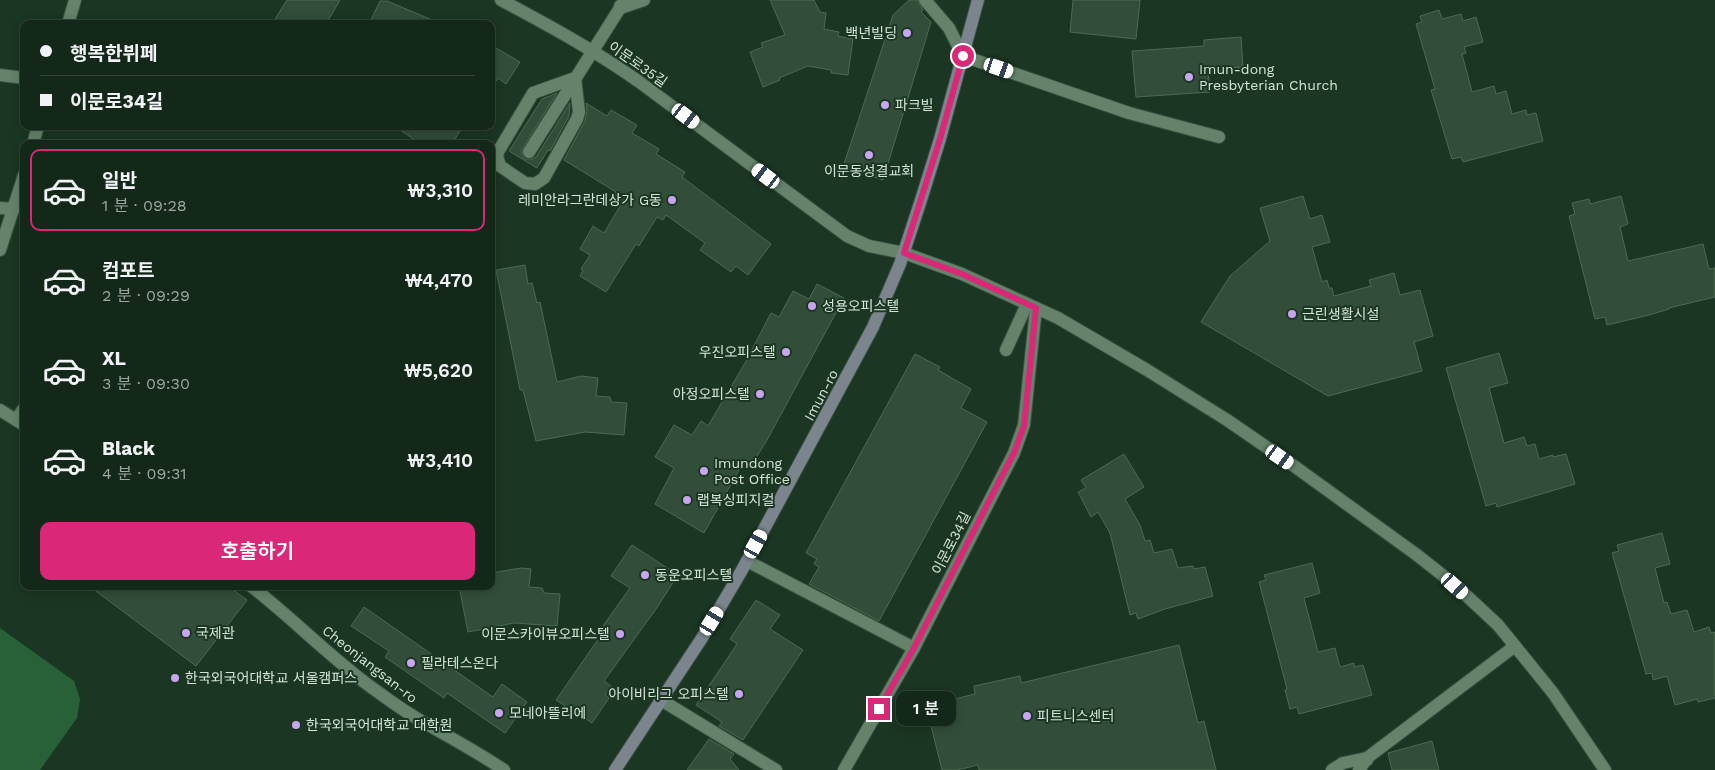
<!DOCTYPE html>
<html lang="ko">
<meta charset="utf-8">
<style>
:root{--surface:#14281a;--page:#213427;--text:#f1f3f6;--muted:#9da6a2;--line:#334439;--accent:#db2777}
body{margin:0;font-family:"Work Sans","Noto Sans KR",sans-serif;background:var(--page);color:var(--text);height:100vh;display:flex;flex-direction:column;font-size:19px;white-space:nowrap}
*{box-sizing:border-box;margin:0}
p{font-size:16px;color:var(--muted)}
.icon{flex:none;width:28px;height:28px;fill:none;stroke:currentColor;stroke-width:2;stroke-linecap:round;stroke-linejoin:round}
.map{position:relative;flex:1;overflow:hidden}
.side{position:absolute;left:20px;top:140px;width:475px;height:450px;display:flex;flex-direction:column;background:var(--surface);border-radius:10px;box-shadow:0 2px 12px #0003,0 0 0 1px var(--line)}
.side>*{flex:none}
.guide{position:absolute;left:20px;top:20px;width:475px;height:110px;border-radius:10px;box-shadow:0 2px 12px #0003,0 0 0 1px var(--line);display:grid;align-content:center;height:110px;padding:0 20px;background:var(--surface)}
.end{position:absolute;width:22px;height:22px;margin:-11px;border:6px solid #db2777;background:#fff;box-shadow:0 0 0 2px #fff}
.from{border-radius:50%}
.bubble{position:absolute;height:35px;border-radius:10px;background:var(--surface);box-shadow:0 2px 12px #0003,0 0 0 1px var(--line);font-size:16px;font-weight:600;line-height:35px;text-align:center}
.car{position:absolute;width:15px;height:30px;margin:-15px -8px;border-radius:6px;box-shadow:0 0 4px 1px #0007;background:linear-gradient(#fff 24%,#345 0 40%,#fff 0 76%,#345 0 86%,#fff 0)}
.guide b{display:flex;align-items:center;gap:18px;height:48px;font-size:19px}
.guide b+b{border-top:1px solid var(--line)}
.guide i{width:12px;height:12px;background:var(--text)}
ul{padding:9px 0 0;list-style:none}
li{display:flex;align-items:center;gap:15px;height:82px;margin:0 10px 8px;padding:0 10px;border:2px solid transparent;border-radius:10px}
li div{flex:1}
li b{display:block;font-size:19px}
li em{font-style:normal;font-weight:600}
li.current{border-color:var(--accent)}
li>.icon{width:45px;height:45px;stroke-width:1.5}
.cta{display:flex;gap:10px;margin-top:auto;padding:10px 20px}
.cta a{flex:1;height:58px;border-radius:10px;background:var(--accent);color:#fff;font-size:20px;font-weight:600;line-height:58px;text-align:center}
.map>svg:first-child{display:block}
.green{fill:#286138}
.building{fill:#324e39;stroke:#4d6a53}
.lines{fill:none;stroke-linecap:round;stroke-linejoin:round}
.service-casing{stroke:#395040;stroke-width:14}
.minor-casing{stroke:#395040;stroke-width:14}
.secondary-casing{stroke:#395040;stroke-width:14}
.service{stroke:#65836b;stroke-width:12}
.minor{stroke:#65836b;stroke-width:12}
.secondary{stroke:#7c858e;stroke-width:12}
.route{stroke:#db2777;stroke-width:6}
.poi-dot{fill:#c7a6ef;stroke:#1b3622;stroke-width:2}
.labels{text-anchor:middle;dominant-baseline:central;stroke-width:4;stroke-linejoin:round;paint-order:stroke}
.poi-label{font-size:14px;fill:#d3e3d6;stroke:#1b3622;text-anchor:start}
.street-label{font-size:14px;fill:#d3e3d6;stroke:#1b3622}
</style>
<div class="map">
<svg width="1715" height="770" viewBox="0 0 1715 770">
<rect width="100%" height="100%" fill="#1b3622"/>
<polygon class="green" points="0,628 74,681 80,699 77,718 40,770 0,770"/>
<g class="building">
<polygon points="287,0 340,0 326,24 272,24"/>
<polygon points="770,0 814,0 820,12 826,13 824,29 839,32 838,36 853,39 848,75 831,73 831,70 808,66 779,78 780,80 763,87 750,52 763,47 761,43 785,35"/>
<polygon points="909,0 917,0 923,10 921,12 931,22 883,180 843,167 893,15"/>
<polygon points="1073,0 1140,0 1136,39 1070,32"/>
<polygon points="380,1 387,1 442,24 369,24"/>
<polygon points="1439,10 1442,19 1461,14 1463,21 1476,17 1483,42 1464,47 1466,53 1462,54 1472,92 1494,86 1496,94 1506,91 1512,114 1526,110 1527,115 1536,113 1543,141 1463,162 1461,157 1452,159 1431,90 1435,89 1416,24 1422,22 1420,16"/>
<polygon points="1241,37 1243,67 1208,70 1210,92 1136,97 1132,51 1204,46 1204,40"/>
<polygon points="491,45 520,62 506,84 498,78 491,89"/>
<polygon points="557,93 521,151 522,155 525,159 532,159 536,157 570,103 569,116 550,151 548,150 537,168 509,151 542,99"/>
<polygon points="586,103 607,116 611,110 637,125 632,133 659,149 656,154 685,172 682,177 771,244 748,275 736,266 731,272 700,250 705,243 666,215 663,220 657,217 639,246 636,244 606,292 580,276 583,270 581,269 590,255 580,249 593,226 604,233 623,201 614,196 616,192 564,160 585,121 587,111"/>
<polygon points="394,126 463,126 452,144 421,144"/>
<polygon points="1303,196 1310,219 1322,215 1330,242 1312,247 1322,282 1327,280 1329,288 1332,288 1334,296 1371,286 1369,280 1394,273 1400,295 1420,290 1433,336 1414,342 1422,371 1328,396 1201,322 1230,276 1270,241 1260,208"/>
<polygon points="1621,196 1628,224 1620,227 1628,261 1703,244 1709,269 1715,268 1715,297 1669,308 1669,309 1649,315 1607,325 1605,317 1595,319 1569,216 1575,214 1572,203 1589,199 1590,204"/>
<polygon points="525,265 528,284 532,283 537,303 540,302 557,382 581,376 598,378 596,396 610,397 611,402 627,403 624,435 585,432 536,441 523,390 520,390 496,270"/>
<polygon points="817,284 844,298 767,440 751,466 744,461 704,533 655,504 674,468 655,457 674,425 692,435 701,421 708,426 745,363 771,313 779,317 793,291 809,299"/>
<polygon points="1499,353 1508,383 1489,388 1504,443 1524,437 1527,446 1535,444 1539,459 1553,455 1553,457 1566,454 1575,484 1497,507 1496,503 1486,506 1446,368"/>
<polygon points="915,354 940,367 938,370 971,389 961,408 987,422 879,621 809,584 819,567 814,564 817,559 806,553"/>
<polygon points="1124,454 1144,487 1125,499 1140,525 1145,541 1150,540 1154,553 1172,549 1178,568 1193,566 1194,569 1205,567 1213,596 1165,609 1138,619 1136,613 1130,615 1110,533 1098,512 1091,517 1078,492 1086,488 1081,480"/>
<polygon points="1662,533 1670,564 1655,568 1664,603 1667,602 1671,614 1687,610 1694,632 1709,627 1711,633 1715,632 1715,698 1698,702 1697,699 1675,705 1667,676 1653,680 1652,673 1646,674 1612,553 1619,551 1617,545"/>
<polygon points="632,545 678,575 656,609 604,681 611,686 605,695 609,698 592,723 556,700 606,628 603,626 630,588 611,576"/>
<polygon points="1312,563 1320,593 1304,598 1318,652 1335,648 1340,667 1354,663 1354,667 1363,665 1372,695 1299,714 1297,707 1290,709 1285,690 1287,689 1259,582 1266,580 1264,575"/>
<polygon points="521,568 531,569 529,587 542,588 544,593 560,594 557,626 514,623 468,632 459,586 491,586 491,573"/>
<polygon points="89,586 228,586 247,600 196,666"/>
<polygon points="756,600 780,615 770,629 803,650 743,740 719,726 722,722 696,705 737,644 730,639"/>
<polygon points="364,607 493,697 502,684 527,702 505,733 447,693 444,698 385,657 389,651 351,626"/>
<polygon points="1179,645 1198,723 1204,721 1216,770 979,770 978,765 957,770 942,770 926,706 975,694 974,686 1020,676 1021,683"/>
<polygon points="709,739 734,754 730,759 739,770 687,770"/>
<polygon points="1432,741 1439,770 1392,770 1388,753"/>
</g>
<g class="lines">
<defs>
<g id="service">
<polyline points="925,0 949,28 963,56 1129,113 1219,137"/>
<polyline points="620,6 620,8 644,0"/>
<polygon points="575,78 579,112 577,119 544,178 535,184 525,183 500,166 497,156 498,152 533,93"/>
<polyline points="529,152 625,0"/>
<polyline points="1006,350 1027,304"/>
<polyline points="16,420 24,408"/>
<polyline points="747,561 914,648"/>
<polyline points="661,700 776,770"/>
<polyline points="1332,770 1343,763 1367,758 1367,760"/>
<polyline points="1359,770 1367,758 1515,646"/>
</g>
<g id="minor">
<path d="M501,0C548,25 594,50 638,81L847,236L869,246L904,253L962,274L1058,318L1147,370L1227,420L1294,466L1417,555L1455,585L1498,625L1553,693L1605,770"/>
<polyline points="68,24 75,0"/>
<polyline points="0,75 24,78"/>
<polyline points="33,144 38,126"/>
<polyline points="0,208 14,209"/>
<polyline points="0,250 24,175"/>
<polyline points="0,410 24,425"/>
<path d="M251,586C292,618 329,656 371,687C386,698 402,710 418,719C447,736 476,751 504,770"/>
<polyline points="844,770 914,648 1014,453 1024,425 1036,308"/>
</g>
<polyline id="secondary" points="615,770 702,638 742,570 873,327 900,264 921,200 940,139 978,0"/>
</defs>
<use href="#service" class="service-casing"/>
<use href="#minor" class="minor-casing"/>
<use href="#secondary" class="secondary-casing"/>
<use href="#service" class="service"/>
<use href="#minor" class="minor"/>
<use href="#secondary" class="secondary"/>
</g>
<g class="lines">
<polyline class="route" points="879,709 914,648 1005,470 1014,453 1024,426 1036,308 962,274 904,253 940,139 963,56"/>
</g>
<g class="poi-dot">
<circle cx="907" cy="33" r="5"/>
<circle cx="1189" cy="77" r="5"/>
<circle cx="885" cy="105" r="5"/>
<circle cx="869" cy="155" r="5"/>
<circle cx="672" cy="200" r="5"/>
<circle cx="812" cy="306" r="5"/>
<circle cx="1292" cy="314" r="5"/>
<circle cx="786" cy="352" r="5"/>
<circle cx="760" cy="394" r="5"/>
<circle cx="704" cy="471" r="5"/>
<circle cx="687" cy="500" r="5"/>
<circle cx="645" cy="575" r="5"/>
<circle cx="186" cy="633" r="5"/>
<circle cx="620" cy="634" r="5"/>
<circle cx="411" cy="663" r="5"/>
<circle cx="175" cy="678" r="5"/>
<circle cx="739" cy="694" r="5"/>
<circle cx="499" cy="713" r="5"/>
<circle cx="1027" cy="716" r="5"/>
<circle cx="296" cy="725" r="5"/>
</g>
<g class="labels">
<g class="poi-label">
<text x="897" y="33" text-anchor="end">백년빌딩</text>
<text x="1199" y="69">Imun-dong<tspan x="1199" dy="16">Presbyterian Church</tspan></text>
<text x="895" y="105">파크빌</text>
<text x="869" y="171" text-anchor="middle">이문동성결교회</text>
<text x="662" y="200" text-anchor="end">레미안라그란데상가 G동</text>
<text x="822" y="306">성용오피스텔</text>
<text x="1302" y="314">근린생활시설</text>
<text x="776" y="352" text-anchor="end">우진오피스텔</text>
<text x="750" y="394" text-anchor="end">아정오피스텔</text>
<text x="714" y="463">Imundong<tspan x="714" dy="16">Post Office</tspan></text>
<text x="697" y="500">랩복싱피지컬</text>
<text x="655" y="575">동운오피스텔</text>
<text x="196" y="633">국제관</text>
<text x="610" y="634" text-anchor="end">이문스카이뷰오피스텔</text>
<text x="421" y="663">필라테스온다</text>
<text x="185" y="678">한국외국어대학교 서울캠퍼스</text>
<text x="729" y="694" text-anchor="end">아이비리그 오피스텔</text>
<text x="509" y="713">모네아뜰리에</text>
<text x="1037" y="716">피트니스센터</text>
<text x="306" y="725">한국외국어대학교 대학원</text>
</g>
<g class="street-label">
<text transform="translate(638 64) rotate(35)">이문로35길</text>
<text transform="translate(821 395) rotate(-62)">Imun-ro</text>
<text transform="translate(951 543) rotate(-63)">이문로34길</text>
<text transform="translate(370 664) rotate(38)">Cheonjangsan-ro</text>
</g>
</g>
</svg>
<i class="end from" style="left:963px;top:56px"></i>
<i class="end" style="left:879px;top:709px"></i>
<div class="bubble" style="left:896px;top:691px;width:60px">1 분</div>
<i class="car" style="left:999px;top:68px;rotate:109deg"></i>
<i class="car" style="left:686px;top:116px;rotate:127deg"></i>
<i class="car" style="left:766px;top:176px;rotate:307deg"></i>
<i class="car" style="left:1280px;top:457px;rotate:125deg"></i>
<i class="car" style="left:756px;top:544px;rotate:29deg"></i>
<i class="car" style="left:1455px;top:586px;rotate:132deg"></i>
<i class="car" style="left:712px;top:621px;rotate:31deg"></i>
<div class="guide">
<b><i class="from"></i>행복한뷔페</b>
<b><i></i>이문로34길</b>
</div>
<section class="side">
<ul>
<li class="current"><svg class="icon" aria-label="car" viewBox="0 0 24 24"><path d="M5 17H2v-5l4-1 3-4h7l3 4 3 1v5h-3M9 17h6M6 11h13"/><circle cx="7" cy="17" r="2"/><circle cx="17" cy="17" r="2"/></svg><div><b>일반</b><p>1 분 · 09:28</p></div><em>₩3,310</em></li>
<li><svg class="icon" aria-label="car" viewBox="0 0 24 24"><path d="M5 17H2v-5l4-1 3-4h7l3 4 3 1v5h-3M9 17h6M6 11h13"/><circle cx="7" cy="17" r="2"/><circle cx="17" cy="17" r="2"/></svg><div><b>컴포트</b><p>2 분 · 09:29</p></div><em>₩4,470</em></li>
<li><svg class="icon" aria-label="car" viewBox="0 0 24 24"><path d="M5 17H2v-5l4-1 3-4h7l3 4 3 1v5h-3M9 17h6M6 11h13"/><circle cx="7" cy="17" r="2"/><circle cx="17" cy="17" r="2"/></svg><div><b>XL</b><p>3 분 · 09:30</p></div><em>₩5,620</em></li>
<li><svg class="icon" aria-label="car" viewBox="0 0 24 24"><path d="M5 17H2v-5l4-1 3-4h7l3 4 3 1v5h-3M9 17h6M6 11h13"/><circle cx="7" cy="17" r="2"/><circle cx="17" cy="17" r="2"/></svg><div><b>Black</b><p>4 분 · 09:31</p></div><em>₩3,410</em></li>
</ul>
<div class="cta"><a>호출하기</a></div>
</section>
</div>
